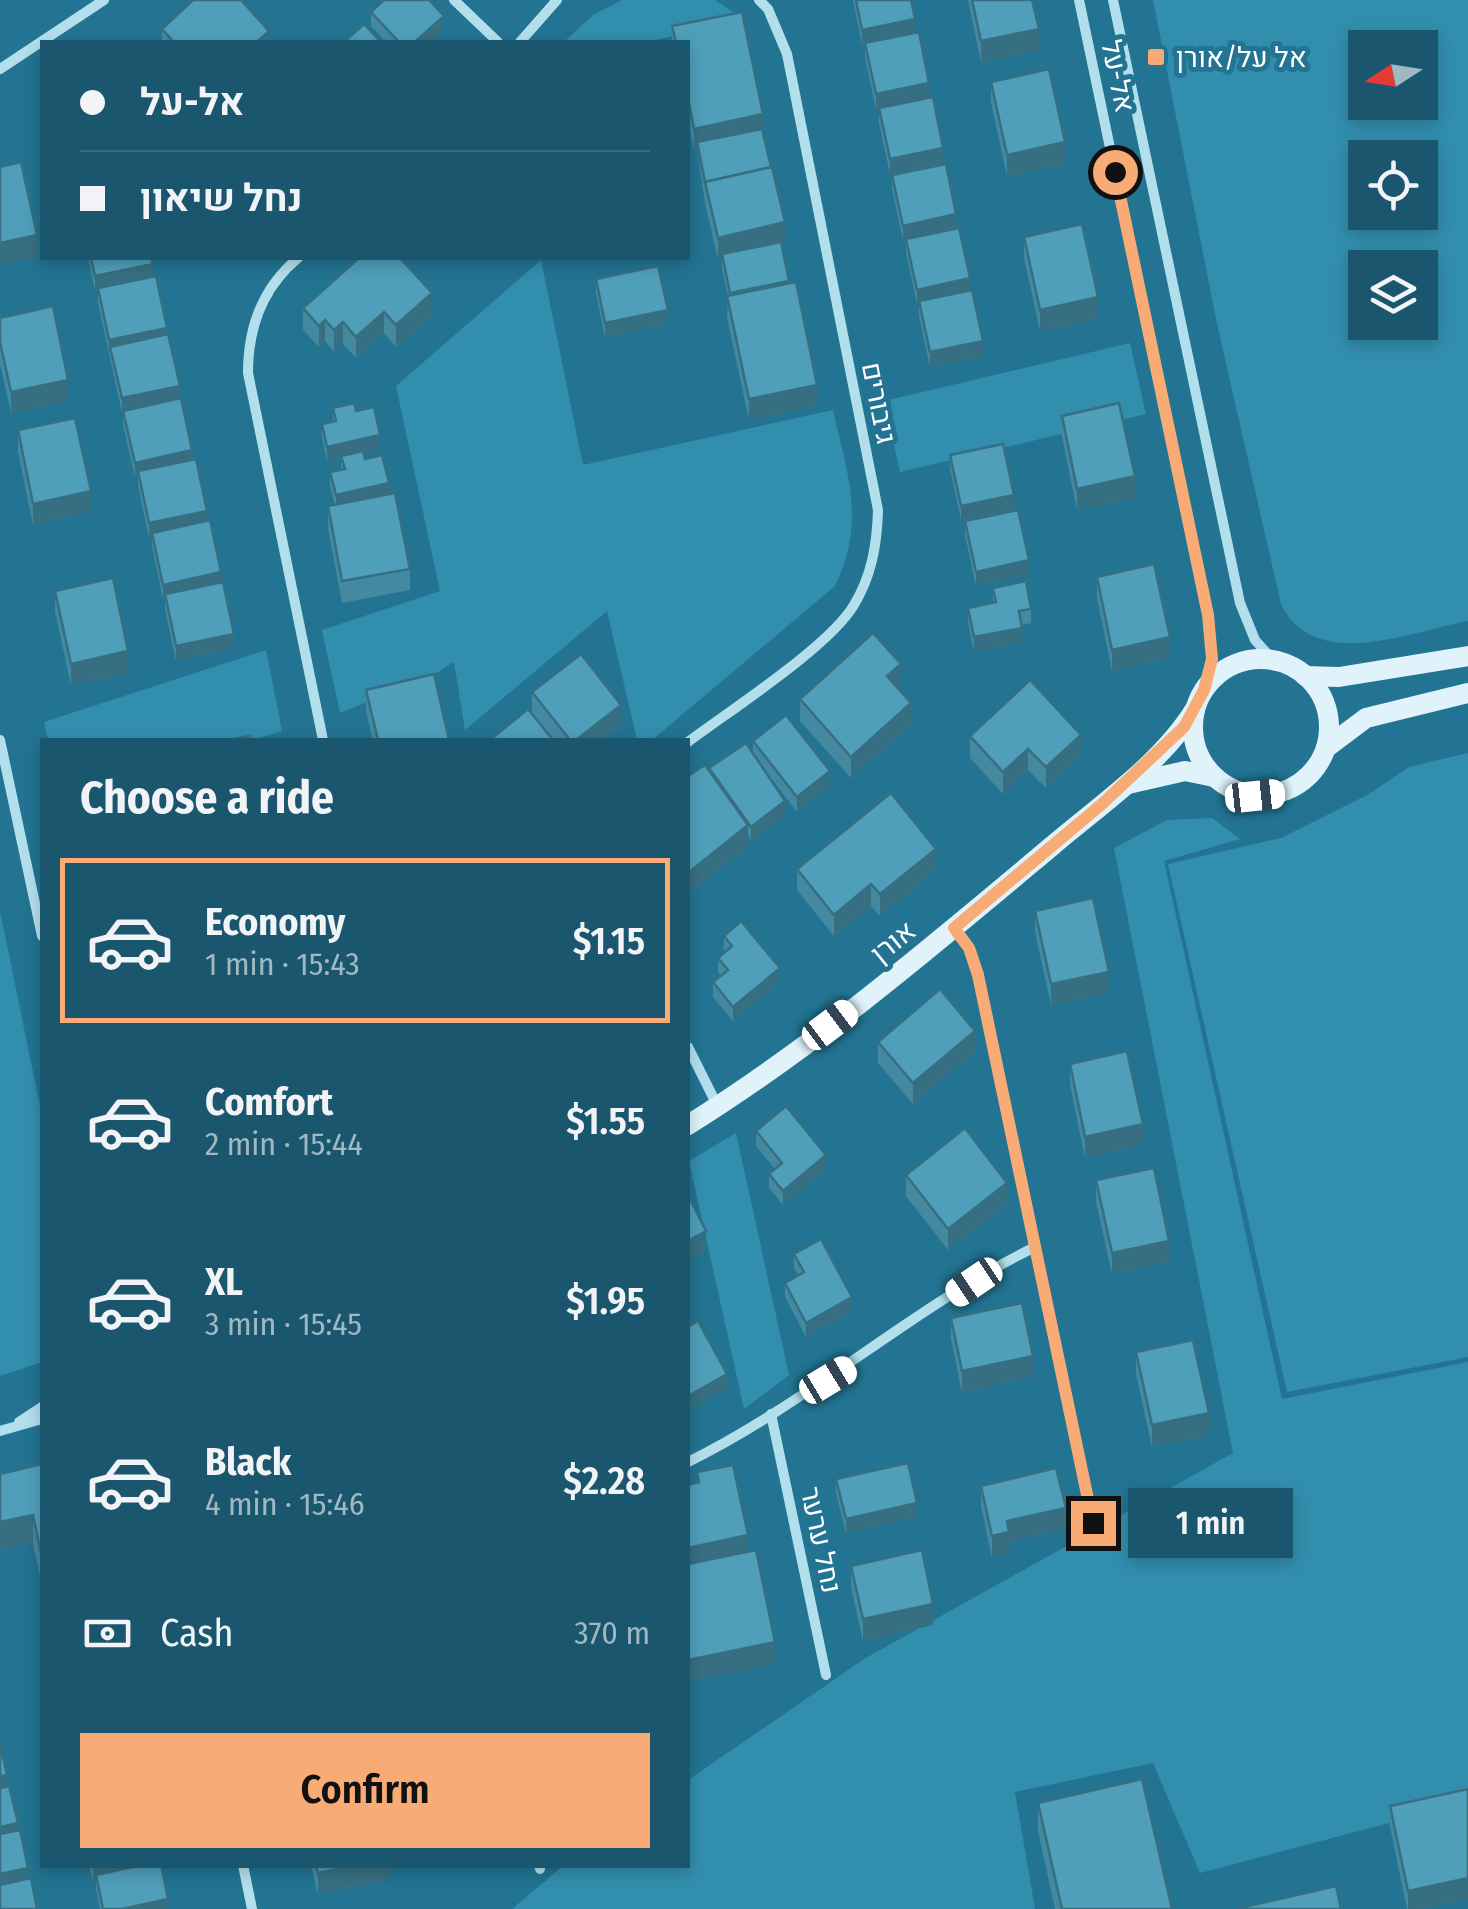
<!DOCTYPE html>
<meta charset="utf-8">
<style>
:root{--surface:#1a576e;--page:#235d73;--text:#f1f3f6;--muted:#9fb8c2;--line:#386d81;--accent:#f9ab75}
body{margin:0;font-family:"Fira Sans Condensed",Heebo,sans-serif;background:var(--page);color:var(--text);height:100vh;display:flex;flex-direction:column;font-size:38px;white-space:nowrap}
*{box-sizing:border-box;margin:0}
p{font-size:32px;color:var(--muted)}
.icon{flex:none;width:55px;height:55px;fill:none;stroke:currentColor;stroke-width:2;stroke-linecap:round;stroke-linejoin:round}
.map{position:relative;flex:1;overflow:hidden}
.panel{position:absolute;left:40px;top:738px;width:650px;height:1130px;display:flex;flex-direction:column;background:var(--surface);border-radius:0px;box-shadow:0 5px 15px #0003}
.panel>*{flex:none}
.top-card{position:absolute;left:40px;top:40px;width:650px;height:220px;border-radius:0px;box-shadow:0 5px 15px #0003;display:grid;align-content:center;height:220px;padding:0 40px;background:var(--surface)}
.needle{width:65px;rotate:258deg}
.tools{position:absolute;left:1348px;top:30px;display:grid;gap:20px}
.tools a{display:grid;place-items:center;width:90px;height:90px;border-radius:0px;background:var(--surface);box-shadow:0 5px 15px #0003;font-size:50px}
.end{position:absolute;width:45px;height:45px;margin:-22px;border:12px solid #f9ab75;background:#111;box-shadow:0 0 0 5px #111}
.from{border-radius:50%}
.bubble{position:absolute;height:70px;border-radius:0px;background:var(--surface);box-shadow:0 5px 15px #0003;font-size:32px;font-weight:600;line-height:70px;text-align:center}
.car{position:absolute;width:30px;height:60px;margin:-30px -15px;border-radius:12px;box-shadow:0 0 8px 2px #0007;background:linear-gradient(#fff 24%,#345 0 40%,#fff 0 76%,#345 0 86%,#fff 0)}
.top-card b{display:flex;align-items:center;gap:35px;height:95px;font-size:38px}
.top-card b+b{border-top:2px solid var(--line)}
.top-card i{width:25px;height:25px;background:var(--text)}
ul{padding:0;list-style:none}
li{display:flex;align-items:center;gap:30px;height:165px;margin:0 20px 15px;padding:0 20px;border:5px solid transparent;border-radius:0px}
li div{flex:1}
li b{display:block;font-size:38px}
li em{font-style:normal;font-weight:600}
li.on{border-color:var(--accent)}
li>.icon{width:90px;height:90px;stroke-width:1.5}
h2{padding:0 40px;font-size:45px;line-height:120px}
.pay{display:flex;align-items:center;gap:25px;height:110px;padding:0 40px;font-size:38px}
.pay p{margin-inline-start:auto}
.button{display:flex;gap:20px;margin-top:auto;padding:20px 40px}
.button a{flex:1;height:115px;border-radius:0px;background:var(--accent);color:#111;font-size:40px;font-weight:600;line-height:115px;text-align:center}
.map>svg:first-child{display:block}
.green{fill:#328ead;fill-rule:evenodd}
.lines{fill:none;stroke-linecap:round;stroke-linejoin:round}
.street{stroke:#b3dfed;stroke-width:10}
.secondary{stroke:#e0f3fa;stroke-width:20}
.wall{fill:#4489a0}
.shaded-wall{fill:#376f82}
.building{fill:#4f9fba;stroke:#376f82;stroke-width:2.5}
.route{stroke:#f9ab75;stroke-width:12}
.poi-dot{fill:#f9ab75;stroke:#227492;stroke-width:4}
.labels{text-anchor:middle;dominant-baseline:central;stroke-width:10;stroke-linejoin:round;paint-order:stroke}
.poi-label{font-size:28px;fill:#fff;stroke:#227492;text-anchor:start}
.street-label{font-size:28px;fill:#fff;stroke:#227492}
</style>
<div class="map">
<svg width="1468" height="1909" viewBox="0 0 1468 1909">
<rect width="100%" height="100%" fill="#227492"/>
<g class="green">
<polygon points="622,0 715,0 745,20 646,42 564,42 593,15"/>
<path d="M1153,0H1468V621C1409,632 1314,673 1281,604L1217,324ZM1365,48H1420V102H1365ZM1365,158H1420V212H1365ZM1365,268H1420V322H1365Z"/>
<path d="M541,260L583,465L833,410C848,477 866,521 835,586L652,740H637L607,611L465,730L454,662L430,677L340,713L322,630L440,591L396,386Z"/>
<polygon points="1130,343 1146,414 900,472 884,401"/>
<polygon points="266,650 282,731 252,740 48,740 44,722"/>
<polygon points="1468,753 1468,1357 1287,1392 1168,864 1281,838 1369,794 1409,767"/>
<polygon points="1212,818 1240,839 1164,861 1282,1399 1468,1362 1468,1802 1200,1873 1153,1763 1015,1792 1035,1909 512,1909 564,1865 688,1865 688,1780 864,1659 1233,1453 1114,848 1167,820"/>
<polygon points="0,911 42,1116 42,1362 0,1376"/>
<polygon points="736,1133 789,1375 744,1409 689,1161"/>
</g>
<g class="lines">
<g class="street">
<polyline points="454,0 498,42"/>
<polyline points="1079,0 1208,615 1212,659 1204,690"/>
<polyline points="1113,0 1240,603 1255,640 1273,660"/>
<polyline points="520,42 557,0"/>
<polyline points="0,69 104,0"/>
<path d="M298,258C262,288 248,327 248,373L323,740"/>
<polyline points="0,740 42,936"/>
<path d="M688,742C729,711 829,647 854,605C872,575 877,544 878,510L787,54L768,9L759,0"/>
<polyline points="954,929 969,948 978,975 1093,1523"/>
<polyline points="688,1047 717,1105"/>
<polyline points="771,1414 826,1675"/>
<polyline points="19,1422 42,1407"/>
<polyline points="0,1431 42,1419"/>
<path d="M688,1462C810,1402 913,1307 1035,1247"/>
<polyline points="243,1865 252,1909"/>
<polyline points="539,1865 540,1869"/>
</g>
<g class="secondary">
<circle cx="1261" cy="727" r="68"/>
<polyline points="1305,676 1339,677 1468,656"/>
<polyline points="1326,748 1366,718 1468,693"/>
<polyline points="1128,784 1185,771 1214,777"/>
<path d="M688,1125C818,1044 935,944 1052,846C1100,805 1162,763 1195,709"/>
</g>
</g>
<g class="wall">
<polygon points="853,0 911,0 915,33 876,109 865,58 865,44 862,45"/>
<polygon points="968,0 1032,0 1039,50 981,63"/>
<polygon points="371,12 444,30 431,42 386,42 371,26"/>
<polygon points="742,12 763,114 763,134 785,222 785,244 782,244 789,284 796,282 817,385 817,406 749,420 727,318 728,296 722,269 722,258 718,259 705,203 697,149 694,150 688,119 688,42 672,42 672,26"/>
<polygon points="162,29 269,42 162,42"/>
<polygon points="991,82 1065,164 1007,176 991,103"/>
<polygon points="879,108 943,163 890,174 879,123"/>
<polygon points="892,175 956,228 983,356 930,367 919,316 919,304 917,304 906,253 906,240 903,240 892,189"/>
<polygon points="1024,237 1098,319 1040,331 1024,258"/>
<polygon points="88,258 151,258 153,277 167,334 192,460 221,582 234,648 176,661 165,609 165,599 163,599 152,547 152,537 149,538 138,486 138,476 135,477 123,425 123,412 122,413 98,303 98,290 95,291"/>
<polygon points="596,279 668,324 605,337 596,294"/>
<polygon points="303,308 432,315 396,347 384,333 356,358 343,344 334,352 325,341 319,347 303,330"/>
<polygon points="0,318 68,401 11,413 0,364"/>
<polygon points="333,408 356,411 380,449 363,453 365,459 389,494 410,569 410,590 342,603 328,528 328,506 335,505 330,486 330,472 341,469 341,458 327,462 322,438 322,424 333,421"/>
<polygon points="1062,416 1135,498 1077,510 1062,437"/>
<polygon points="18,430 91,512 33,525 18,452"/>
<polygon points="950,455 1014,509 961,520 950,469"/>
<polygon points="965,521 1029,575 976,586 965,535"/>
<polygon points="1097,577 1170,659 1112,671 1097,598"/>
<polygon points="993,588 1031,609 1031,623 1022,625 1022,642 974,652 968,623 968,608 993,603"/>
<polygon points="55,591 128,673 71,685 55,612"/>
<polygon points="901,685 897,688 911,725 851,778 800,721 800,699"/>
<polygon points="366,690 449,740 373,740 366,712"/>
<polygon points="532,692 621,726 603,740 553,740 532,714"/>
<polygon points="970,736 1081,756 1046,788 1028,770 1003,794 970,758"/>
<polygon points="753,741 830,786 797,812 757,760 785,816 751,841 748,836 748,847 688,894 688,776 709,771 709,768 753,755"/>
<polygon points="797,869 936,870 880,916 871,906 834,936 797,890"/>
<polygon points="1035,911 1109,993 1051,1005 1035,932"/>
<polygon points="724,936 780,982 733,1021 713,997 713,982 721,976 718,972 718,958 725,952 724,950"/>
<polygon points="878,1042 975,1052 913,1104 878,1063"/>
<polygon points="1070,1064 1143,1145 1085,1158 1070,1085"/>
<polygon points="756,1131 826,1169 783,1205 769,1188 769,1174 775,1169 756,1146"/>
<polygon points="906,1175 1007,1204 948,1250 906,1196"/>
<polygon points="1096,1180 1169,1262 1112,1274 1096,1202"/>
<polygon points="794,1254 852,1312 806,1337 785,1297 785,1283 798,1275 794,1268"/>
<polygon points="951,1318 1033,1377 962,1393 951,1339"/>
<polygon points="1136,1352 1209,1435 1152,1447 1136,1374"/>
<polygon points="42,1464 42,1586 33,1543 0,1550"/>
<polygon points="836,1479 917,1517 846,1533 836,1493"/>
<polygon points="981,1486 1066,1529 1009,1542 1009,1553 992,1557 981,1507"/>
<polygon points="851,1566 933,1625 863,1641 851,1587"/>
<polygon points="1038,1803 1172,1909 1055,1909 1038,1831"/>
<polygon points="1390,1806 1468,1899 1422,1909 1407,1909 1390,1827"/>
<polygon points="89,1865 161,1865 168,1909 100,1909 96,1889 96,1881 93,1881"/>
<polygon points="311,1865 389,1865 389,1879 318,1895"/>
</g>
<g class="shaded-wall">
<polygon points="444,16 444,30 431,42 415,42"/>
<polygon points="915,19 915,33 862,45 862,30"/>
<polygon points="1039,29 1039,50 981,63 981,41"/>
<polygon points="269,31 269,42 257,42"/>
<polygon points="929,83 929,98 876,109 876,94"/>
<polygon points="763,114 763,136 697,142 697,149 694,150 694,129"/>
<polygon points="1065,142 1065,164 1007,176 1007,155"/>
<polygon points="943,148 943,163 890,174 890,159"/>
<polygon points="956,214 956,229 903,240 903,226"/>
<polygon points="785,222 785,244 718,259 718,238"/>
<polygon points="37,235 37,257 0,265 0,243"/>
<polygon points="153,264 153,278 95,291 95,276"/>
<polygon points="970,278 970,293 917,304 917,290"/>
<polygon points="789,281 789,295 730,308 730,293"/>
<polygon points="432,293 432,315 396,347 396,325"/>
<polygon points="1098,297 1098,319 1040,331 1040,310"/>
<polygon points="668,310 668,324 605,337 605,323"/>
<polygon points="384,312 384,333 356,358 356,337"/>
<polygon points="325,320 325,341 319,347 319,326"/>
<polygon points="343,322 343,344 334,352 334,330"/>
<polygon points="167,328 167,342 110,347 109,355 109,340"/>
<polygon points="983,341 983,356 930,367 930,352"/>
<polygon points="68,380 68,401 11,413 11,392"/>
<polygon points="817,385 817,406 749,420 749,399"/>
<polygon points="180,386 180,400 122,413 122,398"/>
<polygon points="380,435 380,449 327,462 327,447"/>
<polygon points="192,450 192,465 138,471 138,476 135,477 135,463"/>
<polygon points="1135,476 1135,498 1077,510 1077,489"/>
<polygon points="389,483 389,497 336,510 336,495"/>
<polygon points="91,491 91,512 33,525 33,504"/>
<polygon points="1014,495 1014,509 961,520 961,506"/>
<polygon points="207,511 207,525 149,538 149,523"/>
<polygon points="1029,560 1029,575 976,586 976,572"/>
<polygon points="221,572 221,586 165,594 165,599 163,599 163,585"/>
<polygon points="1022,628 1022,642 974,652 974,637"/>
<polygon points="234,634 234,648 176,661 176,646"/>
<polygon points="1170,637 1170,659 1112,671 1112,650"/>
<polygon points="128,651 128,673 71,685 71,664"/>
<polygon points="901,664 901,685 887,698 887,676"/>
<polygon points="911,703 911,725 851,778 851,757"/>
<polygon points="621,705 621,726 603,740 576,740"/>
<polygon points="1081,735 1081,756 1046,788 1046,767"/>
<polygon points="1028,749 1028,770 1003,794 1003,772"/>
<polygon points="830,771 830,786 797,812 797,797"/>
<polygon points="785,801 785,816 751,841 751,827"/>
<polygon points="748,825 748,847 688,894 688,873"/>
<polygon points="936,849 936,870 880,916 880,894"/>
<polygon points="871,884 871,906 834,936 834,915"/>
<polygon points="780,968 780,982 733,1021 733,1007"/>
<polygon points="1109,972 1109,993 1051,1005 1051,984"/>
<polygon points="975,1031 975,1052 913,1104 913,1083"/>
<polygon points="1143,1124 1143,1145 1085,1158 1085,1137"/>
<polygon points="826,1155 826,1169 783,1205 783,1191"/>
<polygon points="1007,1183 1007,1204 948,1250 948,1229"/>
<polygon points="706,1231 706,1252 688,1262 688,1241"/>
<polygon points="1169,1241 1169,1262 1112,1274 1112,1253"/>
<polygon points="852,1297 852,1312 806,1337 806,1323"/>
<polygon points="1033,1356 1033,1377 962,1393 962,1371"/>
<polygon points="727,1374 727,1388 688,1411 688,1396"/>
<polygon points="1209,1413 1209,1435 1152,1447 1152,1425"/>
<polygon points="917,1503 917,1517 846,1533 846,1519"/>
<polygon points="1066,1508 1066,1529 1009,1542 1009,1553 992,1557 992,1536 1007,1521"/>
<polygon points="33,1515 33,1543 0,1550 0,1522"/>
<polygon points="748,1535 748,1556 688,1569 688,1548"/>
<polygon points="933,1604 933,1625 863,1641 863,1619"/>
<polygon points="775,1642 775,1664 688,1682 688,1660"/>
<polygon points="7,1775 7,1789 0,1791 0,1776"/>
<polygon points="18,1823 18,1838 0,1841 0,1827"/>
<polygon points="102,1865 157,1865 96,1875 96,1881 93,1881 93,1867"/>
<polygon points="356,1865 389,1865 389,1879 318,1895 318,1873"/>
<polygon points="28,1868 28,1882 0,1888 0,1874"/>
<polygon points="1468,1878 1468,1899 1422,1909 1408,1909 1408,1891"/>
<polygon points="168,1899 168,1909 122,1909"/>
</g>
<g class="building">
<polygon points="193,0 241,0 269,31 257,42 174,42 162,29"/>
<polygon points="384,0 429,0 444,16 415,42 399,42 371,12"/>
<polygon points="856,0 911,0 915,19 862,30"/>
<polygon points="972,0 1032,0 1039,29 981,41"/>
<polygon points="742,12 763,114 694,129 688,98 688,42 676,42 672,26"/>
<polygon points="364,24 381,42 344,42"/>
<polygon points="919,32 929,83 876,94 865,43"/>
<polygon points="1049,69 1065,142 1007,155 991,82"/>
<polygon points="933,97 943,148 890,159 879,108"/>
<polygon points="762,129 771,167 705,182 697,142"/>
<polygon points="21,162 37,235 0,243 0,167"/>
<polygon points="946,164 956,214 903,226 892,175"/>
<polygon points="772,167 785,222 718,238 705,182"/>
<polygon points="1082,224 1098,297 1040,310 1024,237"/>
<polygon points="959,228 970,278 917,290 906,239"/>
<polygon points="781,242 789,281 730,293 722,254"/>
<polygon points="91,258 151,258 153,264 95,276"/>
<polygon points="359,258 400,258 432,293 396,325 384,312 356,337 343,322 334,330 325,320 319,326 303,308"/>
<polygon points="658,266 668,310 605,323 596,279"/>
<polygon points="156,276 167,328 109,340 98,288"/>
<polygon points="796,282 817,385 749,399 727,296"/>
<polygon points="972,290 983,341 930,352 919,301"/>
<polygon points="53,306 68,380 11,392 0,342 0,318"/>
<polygon points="168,334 180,386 122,398 110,347"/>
<polygon points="181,398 192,450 135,463 123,411"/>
<polygon points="354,403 356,411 374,407 380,435 327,447 322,424 336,421 333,408"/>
<polygon points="1119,403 1135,476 1077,489 1062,416"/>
<polygon points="75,418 91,491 33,504 18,430"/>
<polygon points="1003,444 1014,495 961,506 950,455"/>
<polygon points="363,451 365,459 382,455 389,483 336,495 330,472 345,469 341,456"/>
<polygon points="196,459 207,511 149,523 138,471"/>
<polygon points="395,493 410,569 342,581 328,506"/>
<polygon points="1018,510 1029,560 976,572 965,521"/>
<polygon points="210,520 221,572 163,585 152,533"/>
<polygon points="1154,564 1170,637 1112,650 1097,577"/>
<polygon points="113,578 128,651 71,664 55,591"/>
<polygon points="1026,581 1031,609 1019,611 1022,628 974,637 968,608 996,602 993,588"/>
<polygon points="223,582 234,634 176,646 165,594"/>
<polygon points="873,633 901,664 887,676 911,703 851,757 800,699"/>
<polygon points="581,654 621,705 576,740 570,740 532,692"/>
<polygon points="434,674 449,740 378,740 366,690"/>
<polygon points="1030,680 1081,735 1046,767 1028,749 1003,772 970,736"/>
<polygon points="528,709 553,740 490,740"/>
<polygon points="786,715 830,771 797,797 753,741"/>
<polygon points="250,736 251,740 229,740"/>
<polygon points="746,743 785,801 751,827 709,768"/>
<polygon points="705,765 748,825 688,873 688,776"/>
<polygon points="891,793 936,849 880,894 871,884 834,915 797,869"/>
<polygon points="1093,898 1109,972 1051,984 1035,911"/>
<polygon points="741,921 780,968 733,1007 713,982 728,970 718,958 732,946 724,936"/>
<polygon points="940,989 975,1031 913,1083 878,1042"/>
<polygon points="1127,1051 1143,1124 1085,1137 1070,1064"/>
<polygon points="786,1106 826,1155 783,1191 769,1174 782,1163 756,1131"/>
<polygon points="965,1128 1007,1183 948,1229 906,1175"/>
<polygon points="1154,1168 1169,1241 1112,1253 1096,1180"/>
<polygon points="688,1195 706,1231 688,1241"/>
<polygon points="821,1239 852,1297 806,1323 785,1283 804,1272 794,1254"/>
<polygon points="1022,1303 1033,1356 962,1371 951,1318"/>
<polygon points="698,1321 727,1374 688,1396 688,1327"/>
<polygon points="1193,1340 1209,1413 1152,1425 1136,1352"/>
<polygon points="908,1463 917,1503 846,1519 836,1479"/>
<polygon points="42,1464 42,1558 33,1515 0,1522 0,1474"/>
<polygon points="733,1465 748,1535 688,1548 688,1485 699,1482 697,1472"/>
<polygon points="1056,1468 1066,1508 1007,1521 1009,1532 992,1536 981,1486"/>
<polygon points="756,1550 775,1642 688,1660 688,1564"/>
<polygon points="922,1550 933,1604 863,1619 851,1566"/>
<polygon points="0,1744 7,1775 0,1776"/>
<polygon points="1142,1779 1172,1909 1062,1909 1038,1803"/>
<polygon points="9,1786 18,1823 0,1827 0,1788"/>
<polygon points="1468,1789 1468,1878 1408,1891 1390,1806"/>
<polygon points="20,1830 28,1868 0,1874 0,1834"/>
<polygon points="142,1865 161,1865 168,1899 122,1909 103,1909 96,1875"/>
<polygon points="316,1865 356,1865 318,1873"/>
<polygon points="31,1878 37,1909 0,1909 0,1885"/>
<polygon points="1336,1886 1341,1909 1236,1909"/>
</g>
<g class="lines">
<polyline class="route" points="1093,1523 978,975 969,948 954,928 1102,804 1184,727 1204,690 1212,659 1208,615 1115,172"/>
</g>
<rect class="poi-dot" x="1146" y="47" width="20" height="20" rx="5"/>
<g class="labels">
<g class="poi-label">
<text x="1176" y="57">אל על/אורן</text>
</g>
<g class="street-label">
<text transform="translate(1118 76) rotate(78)">אל-על</text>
<text transform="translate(879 403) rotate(79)">גיבורים</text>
<text transform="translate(893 942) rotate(-39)">אורן</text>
<text transform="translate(821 1540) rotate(78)">נחל ערער</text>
</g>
</g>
</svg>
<div class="tools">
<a><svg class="needle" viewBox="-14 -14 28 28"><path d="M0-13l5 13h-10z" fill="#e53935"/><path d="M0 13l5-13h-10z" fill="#9fb8c2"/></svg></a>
<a><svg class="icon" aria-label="locate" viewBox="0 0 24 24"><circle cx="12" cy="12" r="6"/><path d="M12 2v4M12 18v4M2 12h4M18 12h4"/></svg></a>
<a><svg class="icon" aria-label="layers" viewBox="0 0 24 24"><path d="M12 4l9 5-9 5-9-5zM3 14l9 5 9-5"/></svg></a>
</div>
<i class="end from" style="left:1115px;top:172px"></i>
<i class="end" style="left:1093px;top:1523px"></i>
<div class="bubble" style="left:1128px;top:1488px;width:165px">1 min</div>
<i class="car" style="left:1255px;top:796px;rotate:84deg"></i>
<i class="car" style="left:830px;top:1025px;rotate:53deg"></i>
<i class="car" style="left:974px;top:1282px;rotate:236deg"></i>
<i class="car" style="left:828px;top:1380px;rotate:59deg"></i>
<div class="top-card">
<b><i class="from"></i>אל-על</b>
<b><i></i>נחל שיאון</b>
</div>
<section class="panel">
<h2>Choose a ride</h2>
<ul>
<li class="on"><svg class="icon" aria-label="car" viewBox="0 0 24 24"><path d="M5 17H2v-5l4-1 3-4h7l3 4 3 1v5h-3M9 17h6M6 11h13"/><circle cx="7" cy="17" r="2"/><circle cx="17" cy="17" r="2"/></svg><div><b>Economy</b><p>1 min · 15:43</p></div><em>$1.15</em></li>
<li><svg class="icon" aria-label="car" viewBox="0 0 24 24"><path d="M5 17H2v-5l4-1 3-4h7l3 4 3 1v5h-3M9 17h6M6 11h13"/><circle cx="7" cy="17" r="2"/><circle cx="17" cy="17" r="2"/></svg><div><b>Comfort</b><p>2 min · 15:44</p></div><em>$1.55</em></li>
<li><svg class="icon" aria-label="car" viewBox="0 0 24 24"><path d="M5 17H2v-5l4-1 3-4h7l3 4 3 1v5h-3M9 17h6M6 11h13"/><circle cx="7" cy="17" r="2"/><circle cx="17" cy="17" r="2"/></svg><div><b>XL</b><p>3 min · 15:45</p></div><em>$1.95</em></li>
<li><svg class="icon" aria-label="car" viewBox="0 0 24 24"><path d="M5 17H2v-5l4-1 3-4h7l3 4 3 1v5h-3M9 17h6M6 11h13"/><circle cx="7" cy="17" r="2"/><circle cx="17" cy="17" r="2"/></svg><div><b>Black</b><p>4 min · 15:46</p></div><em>$2.28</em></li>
</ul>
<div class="pay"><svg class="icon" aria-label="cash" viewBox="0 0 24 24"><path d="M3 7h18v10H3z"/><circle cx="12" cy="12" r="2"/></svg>Cash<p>370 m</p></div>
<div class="button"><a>Confirm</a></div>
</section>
</div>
